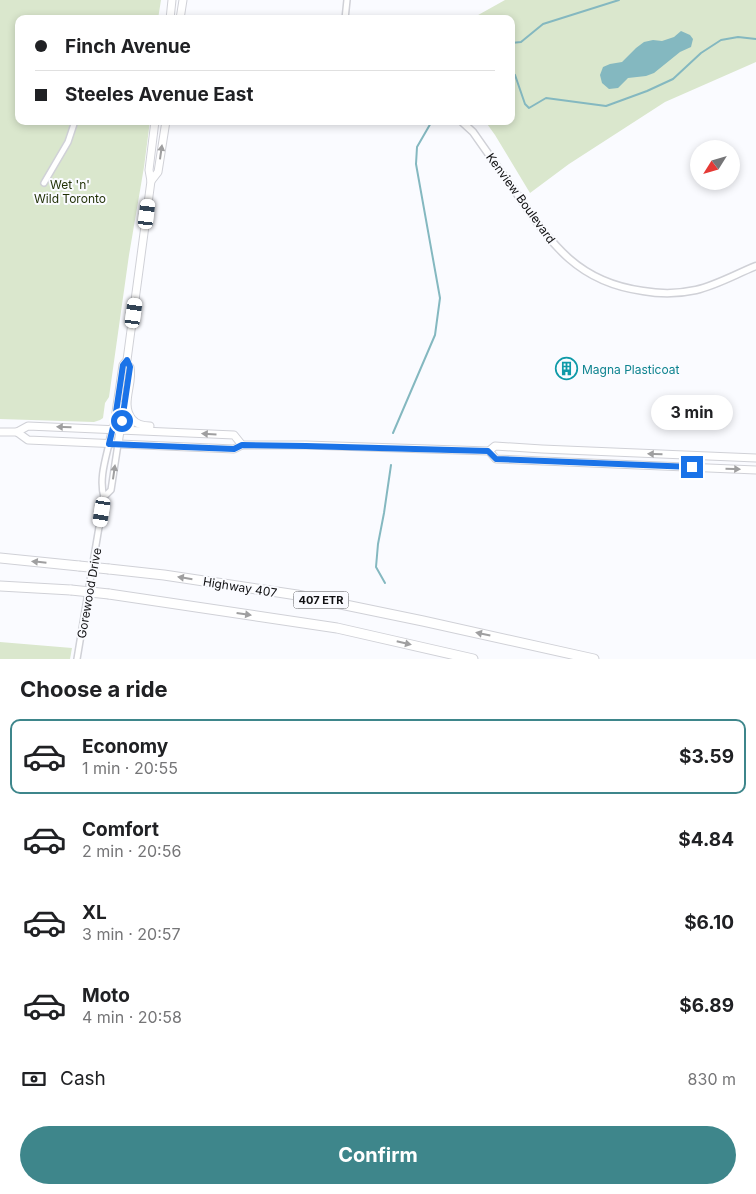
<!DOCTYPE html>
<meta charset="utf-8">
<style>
:root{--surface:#fff;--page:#f2f2f2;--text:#202124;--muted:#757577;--line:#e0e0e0;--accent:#3e868b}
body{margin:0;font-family:Inter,sans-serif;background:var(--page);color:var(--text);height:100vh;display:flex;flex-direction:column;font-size:19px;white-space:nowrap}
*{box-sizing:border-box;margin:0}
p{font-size:16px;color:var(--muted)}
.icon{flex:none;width:28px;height:28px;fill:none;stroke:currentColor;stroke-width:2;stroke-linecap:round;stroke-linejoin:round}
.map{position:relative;height:659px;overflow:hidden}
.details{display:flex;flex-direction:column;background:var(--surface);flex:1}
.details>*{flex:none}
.banner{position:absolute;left:15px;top:15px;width:500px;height:110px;border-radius:10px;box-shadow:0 2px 8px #0003;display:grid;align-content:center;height:110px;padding:0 20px;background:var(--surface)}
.needle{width:32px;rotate:233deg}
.tools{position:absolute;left:690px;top:140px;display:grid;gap:10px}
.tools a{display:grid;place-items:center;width:50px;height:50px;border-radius:50%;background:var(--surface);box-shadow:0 2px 8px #0003;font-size:25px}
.end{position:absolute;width:22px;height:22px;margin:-11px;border:6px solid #1a73e8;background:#fff;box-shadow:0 0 0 2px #fff}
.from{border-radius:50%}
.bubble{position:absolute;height:35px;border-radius:18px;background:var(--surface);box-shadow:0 2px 8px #0003;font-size:16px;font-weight:700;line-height:35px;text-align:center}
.car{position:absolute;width:15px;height:30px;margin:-15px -8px;border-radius:6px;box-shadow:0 0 4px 1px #0007;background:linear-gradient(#fff 24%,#345 0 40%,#fff 0 76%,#345 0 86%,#fff 0)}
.banner b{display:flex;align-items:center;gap:18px;height:48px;font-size:19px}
.banner b+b{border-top:1px solid var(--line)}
.banner i{width:12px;height:12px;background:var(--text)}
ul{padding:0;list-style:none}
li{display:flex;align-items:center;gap:15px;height:75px;margin:0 10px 8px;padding:0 10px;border:2px solid transparent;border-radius:10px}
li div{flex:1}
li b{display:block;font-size:19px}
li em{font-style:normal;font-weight:700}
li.selected{border-color:var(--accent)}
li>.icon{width:45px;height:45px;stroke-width:1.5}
h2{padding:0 20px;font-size:22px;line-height:60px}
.pay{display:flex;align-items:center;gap:12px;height:55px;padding:0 20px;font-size:19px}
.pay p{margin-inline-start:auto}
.action{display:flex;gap:10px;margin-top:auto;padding:10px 20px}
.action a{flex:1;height:58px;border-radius:30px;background:var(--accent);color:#fff;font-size:20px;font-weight:700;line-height:58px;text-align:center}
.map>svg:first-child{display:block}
.green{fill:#dae7cd}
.water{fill:#84b8c0}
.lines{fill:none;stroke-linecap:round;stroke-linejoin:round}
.stream{stroke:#84b8c0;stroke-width:2}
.minor-casing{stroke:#d0d1d7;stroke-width:8}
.tertiary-casing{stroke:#d0d1d7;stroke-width:9}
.secondary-casing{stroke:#d0d1d7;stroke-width:9}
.motorway-casing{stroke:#d0d1d7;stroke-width:11}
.minor{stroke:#fff;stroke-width:5}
.tertiary{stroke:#fff;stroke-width:6}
.secondary{stroke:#fff;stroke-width:7}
.motorway{stroke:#fff;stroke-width:9}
.motorway-bridge-casing{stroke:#d0d1d7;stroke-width:11;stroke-linecap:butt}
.motorway-bridge{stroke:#fff;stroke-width:9}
.oneway{fill:#9f9fa0}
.route{stroke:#1a73e8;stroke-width:6}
.labels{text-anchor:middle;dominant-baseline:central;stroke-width:4;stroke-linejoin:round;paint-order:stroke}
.shield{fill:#fafbff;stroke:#565659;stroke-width:1}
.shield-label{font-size:11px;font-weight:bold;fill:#101012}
.park-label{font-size:12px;fill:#1f2f04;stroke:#fafbff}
.street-label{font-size:12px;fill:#101012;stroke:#fafbff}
.culture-label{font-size:12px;fill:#0d838f;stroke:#fafbff;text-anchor:start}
</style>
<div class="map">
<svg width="756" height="659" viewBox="0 0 756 659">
<rect width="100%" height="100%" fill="#fafbff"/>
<g class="green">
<polygon points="0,0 161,0 158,19 19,19 19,121 150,121 144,167 129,255 109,397 105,403 103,418 100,420 94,422 0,419"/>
<polygon points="505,0 756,0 756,62 665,102 569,164 530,193 495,135 485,121 511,121 511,19 471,19"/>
<polygon points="0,642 72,648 70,659 0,659"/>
</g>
<polygon class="water" points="681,31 690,35 693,39 691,47 680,52 654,73 646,76 628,78 618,88 609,89 602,83 600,75 603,67 610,64 622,62 636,48 644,42 653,40 662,41 674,37"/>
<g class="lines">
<g class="stream">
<polyline points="511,43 521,42 543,24 619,0"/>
<polyline points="511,73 515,75 525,104 529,108 546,98 606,106 647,91 673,79 701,53 721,40 738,37 756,39"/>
<polyline points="393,433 435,335 440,298 416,164 417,147 432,121"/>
<polyline points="385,583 376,567 378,544 384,513 391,465"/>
</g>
<defs>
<g id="minor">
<polyline points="345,19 347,0"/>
<polyline points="44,183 68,142 75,121"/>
<polyline points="104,497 111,490 118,444"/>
<path d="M77,659L104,497C99,480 105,461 109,444"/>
</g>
<path id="tertiary" d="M461,121L473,132C487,152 501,172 515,191C551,243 576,282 643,291C660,294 678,294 696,290C717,285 736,274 756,266"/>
<g id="secondary">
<polyline points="170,19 172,0"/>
<polyline points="180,19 183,0"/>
<polyline points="151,181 158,172 166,121"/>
<path d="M130,367C134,383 120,404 132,419C137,425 143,426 150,426"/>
<polyline points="0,432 17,432 28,426 234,435 242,445"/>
<polyline points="17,432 28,440 234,449 242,445 306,445 489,451 495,446 542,449 756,458"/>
<polyline points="109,444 115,419 123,365 127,360 151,181 149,170 155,121"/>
<polyline points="118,444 124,405"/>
<polyline points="489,451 496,459 756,470"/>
</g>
<g id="motorway">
<polyline points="0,558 79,566"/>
<polyline points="109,569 164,575 297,595 423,621 594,659"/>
<polyline points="0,586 71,590"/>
<polyline points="109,594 337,628 473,659"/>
</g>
</defs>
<use href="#minor" class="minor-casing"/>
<use href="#tertiary" class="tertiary-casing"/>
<use href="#secondary" class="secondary-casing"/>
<use href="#motorway" class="motorway-casing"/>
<use href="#minor" class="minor"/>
<use href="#tertiary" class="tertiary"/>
<use href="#secondary" class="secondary"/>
<use href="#motorway" class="motorway"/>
<defs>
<g id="motorway-bridge">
<polyline points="79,566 109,569"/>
<polyline points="71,590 109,594"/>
</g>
</defs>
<use href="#motorway-bridge" class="motorway-bridge-casing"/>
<use href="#motorway-bridge" class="motorway-bridge"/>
</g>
<defs><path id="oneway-solid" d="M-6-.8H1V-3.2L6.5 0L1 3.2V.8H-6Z" transform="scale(1.25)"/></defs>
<g class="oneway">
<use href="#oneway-solid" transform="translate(161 152) rotate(-82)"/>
<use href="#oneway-solid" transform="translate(64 427) rotate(-178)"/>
<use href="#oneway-solid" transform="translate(209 434) rotate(-177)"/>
<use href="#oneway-solid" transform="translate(655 454) rotate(-178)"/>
<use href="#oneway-solid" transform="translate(733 469) rotate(2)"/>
<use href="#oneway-solid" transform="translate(114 472) rotate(-82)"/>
<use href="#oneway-solid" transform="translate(39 562) rotate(-174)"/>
<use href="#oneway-solid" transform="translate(185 578) rotate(-171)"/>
<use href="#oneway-solid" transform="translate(244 614) rotate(8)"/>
<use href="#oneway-solid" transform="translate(483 634) rotate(-168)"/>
<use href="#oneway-solid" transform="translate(404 643) rotate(13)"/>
</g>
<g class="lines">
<polyline class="route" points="122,421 130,367 127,360 123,365 115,419 109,444 234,449 242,445 306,446 488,451 496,459 692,467"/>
</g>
<defs>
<symbol id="building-ring" viewBox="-11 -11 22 22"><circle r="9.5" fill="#fafbff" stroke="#0f9aa8" stroke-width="1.5"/><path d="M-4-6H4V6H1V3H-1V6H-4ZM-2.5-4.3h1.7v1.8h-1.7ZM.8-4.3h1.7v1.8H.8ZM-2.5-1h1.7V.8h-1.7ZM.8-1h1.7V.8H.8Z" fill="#0f9aa8"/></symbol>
</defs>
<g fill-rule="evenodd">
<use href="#building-ring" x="554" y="356" width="25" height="25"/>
</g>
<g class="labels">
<rect class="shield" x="293.5" y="591.5" width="55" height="17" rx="4"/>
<g class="shield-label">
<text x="321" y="600">407 ETR</text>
</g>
<g class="park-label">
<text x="70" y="184">Wet 'n'<tspan x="70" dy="14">Wild Toronto</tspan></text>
</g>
<g class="street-label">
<text transform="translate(521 198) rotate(54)">Kenview Boulevard</text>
<text transform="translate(240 587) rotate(9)">Highway 407</text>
<text transform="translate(89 593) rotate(-80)">Gorewood Drive</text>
</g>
<g class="culture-label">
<text x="582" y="369">Magna Plasticoat</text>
</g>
</g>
</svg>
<div class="tools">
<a><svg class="needle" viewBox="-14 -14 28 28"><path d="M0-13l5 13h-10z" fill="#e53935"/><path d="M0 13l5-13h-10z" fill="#757577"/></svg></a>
</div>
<i class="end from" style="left:122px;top:421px"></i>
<i class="end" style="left:692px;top:467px"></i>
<div class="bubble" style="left:651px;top:395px;width:82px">3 min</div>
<i class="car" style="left:147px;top:214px;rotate:7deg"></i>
<i class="car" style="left:134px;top:313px;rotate:8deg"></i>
<i class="car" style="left:102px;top:512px;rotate:189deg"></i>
<div class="banner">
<b><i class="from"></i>Finch Avenue</b>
<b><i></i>Steeles Avenue East</b>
</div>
</div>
<section class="details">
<h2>Choose a ride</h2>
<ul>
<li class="selected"><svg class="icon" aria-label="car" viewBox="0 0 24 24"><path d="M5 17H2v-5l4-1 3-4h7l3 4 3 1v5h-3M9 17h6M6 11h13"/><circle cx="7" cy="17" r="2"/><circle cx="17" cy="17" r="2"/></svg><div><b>Economy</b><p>1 min · 20:55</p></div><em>$3.59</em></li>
<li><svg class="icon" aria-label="car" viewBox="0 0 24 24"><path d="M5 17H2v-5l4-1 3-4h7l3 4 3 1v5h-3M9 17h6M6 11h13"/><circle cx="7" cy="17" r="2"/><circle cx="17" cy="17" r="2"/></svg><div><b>Comfort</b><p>2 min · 20:56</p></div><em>$4.84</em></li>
<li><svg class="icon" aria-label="car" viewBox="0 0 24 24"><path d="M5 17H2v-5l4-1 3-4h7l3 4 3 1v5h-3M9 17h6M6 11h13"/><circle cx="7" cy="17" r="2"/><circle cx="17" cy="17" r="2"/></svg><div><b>XL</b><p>3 min · 20:57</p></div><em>$6.10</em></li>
<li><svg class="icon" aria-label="car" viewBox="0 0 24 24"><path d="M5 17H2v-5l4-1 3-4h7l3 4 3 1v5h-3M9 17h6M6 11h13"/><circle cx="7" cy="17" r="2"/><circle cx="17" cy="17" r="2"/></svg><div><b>Moto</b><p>4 min · 20:58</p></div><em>$6.89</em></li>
</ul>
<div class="pay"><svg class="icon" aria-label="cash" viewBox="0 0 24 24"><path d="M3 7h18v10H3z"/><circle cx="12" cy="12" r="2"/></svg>Cash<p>830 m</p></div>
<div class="action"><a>Confirm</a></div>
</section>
